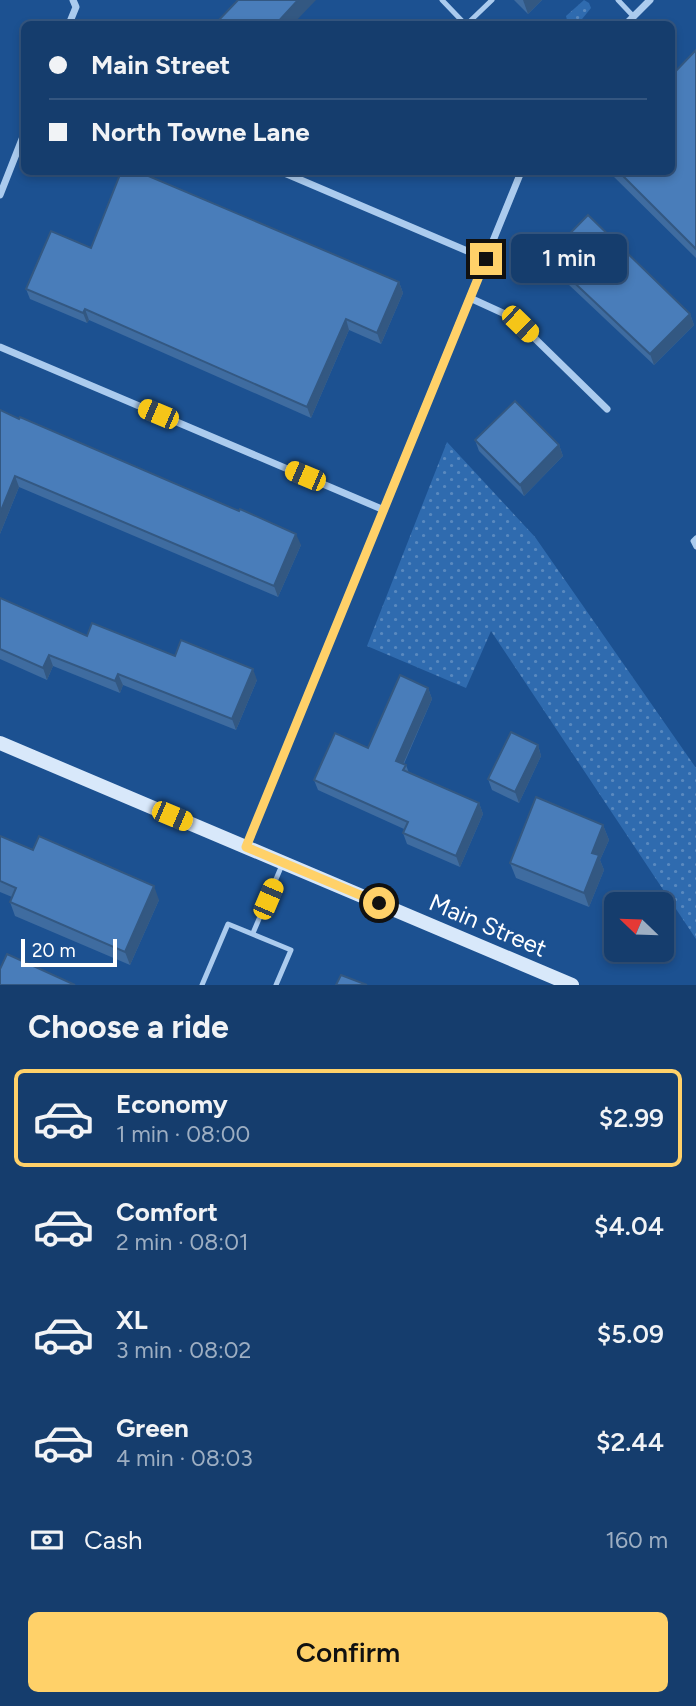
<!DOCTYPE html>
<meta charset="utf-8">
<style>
:root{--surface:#153d6d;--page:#1e4472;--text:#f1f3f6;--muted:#9daec2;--line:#345680;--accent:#ffd169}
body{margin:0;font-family:Figtree,sans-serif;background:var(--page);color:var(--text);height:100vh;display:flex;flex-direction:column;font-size:26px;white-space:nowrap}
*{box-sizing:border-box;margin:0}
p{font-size:23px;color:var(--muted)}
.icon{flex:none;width:38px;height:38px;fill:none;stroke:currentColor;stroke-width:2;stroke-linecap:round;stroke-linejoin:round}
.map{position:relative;height:985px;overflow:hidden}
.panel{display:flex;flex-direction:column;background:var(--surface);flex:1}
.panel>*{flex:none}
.hud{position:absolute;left:21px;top:21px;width:654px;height:154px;border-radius:10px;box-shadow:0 4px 10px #0003,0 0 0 2px var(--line);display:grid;align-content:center;height:154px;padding:0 28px;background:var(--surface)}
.needle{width:46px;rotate:293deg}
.fabs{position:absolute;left:604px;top:892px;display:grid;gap:14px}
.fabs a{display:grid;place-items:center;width:70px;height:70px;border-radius:10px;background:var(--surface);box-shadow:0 4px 10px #0003,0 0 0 2px var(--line);font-size:35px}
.scale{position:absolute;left:21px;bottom:18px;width:96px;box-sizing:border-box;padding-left:7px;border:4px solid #fff;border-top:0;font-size:19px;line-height:24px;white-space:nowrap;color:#fff;-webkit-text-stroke:5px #1c5191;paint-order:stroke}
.end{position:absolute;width:32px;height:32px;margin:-16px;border:9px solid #ffd169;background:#111;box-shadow:0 0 0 4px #111}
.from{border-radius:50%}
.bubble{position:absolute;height:49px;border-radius:10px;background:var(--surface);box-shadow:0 4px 10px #0003,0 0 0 2px var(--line);font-size:23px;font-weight:600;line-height:49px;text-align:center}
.car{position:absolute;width:21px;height:42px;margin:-21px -10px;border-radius:9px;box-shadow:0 0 5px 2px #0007;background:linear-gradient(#f5c518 24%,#345 0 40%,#f5c518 0 76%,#345 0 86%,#f5c518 0)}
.hud b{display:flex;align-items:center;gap:24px;height:66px;font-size:26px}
.hud b+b{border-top:2px solid var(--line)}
.hud i{width:18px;height:18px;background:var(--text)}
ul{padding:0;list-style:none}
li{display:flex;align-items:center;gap:21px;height:98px;margin:0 14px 10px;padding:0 14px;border:4px solid transparent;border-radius:10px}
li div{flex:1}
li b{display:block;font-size:26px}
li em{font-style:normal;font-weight:600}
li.selected{border-color:var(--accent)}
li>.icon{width:63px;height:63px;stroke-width:1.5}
h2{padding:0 28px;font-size:32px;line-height:84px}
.pay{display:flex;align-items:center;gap:18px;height:77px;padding:0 28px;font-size:26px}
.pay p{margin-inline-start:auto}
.cta{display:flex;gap:14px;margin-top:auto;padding:14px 28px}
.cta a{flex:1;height:80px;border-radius:10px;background:var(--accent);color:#111;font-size:28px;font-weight:600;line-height:80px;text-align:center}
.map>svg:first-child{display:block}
.grass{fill:url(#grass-dots)}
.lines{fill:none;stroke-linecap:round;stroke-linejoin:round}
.lane{stroke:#abcbee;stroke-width:5}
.street{stroke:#abcbee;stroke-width:7}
.secondary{stroke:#d8e8fa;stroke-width:14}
.wall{fill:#3f6ca0}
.shaded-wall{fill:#335882}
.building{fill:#497dba;stroke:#335882;stroke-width:2}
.route{stroke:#ffd169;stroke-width:9}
.labels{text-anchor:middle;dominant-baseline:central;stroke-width:5;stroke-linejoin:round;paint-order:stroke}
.street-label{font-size:24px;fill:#fff;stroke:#1c5191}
</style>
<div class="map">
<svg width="696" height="985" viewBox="0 0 696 985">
<defs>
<pattern id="grass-dots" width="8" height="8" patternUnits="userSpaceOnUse" patternTransform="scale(1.75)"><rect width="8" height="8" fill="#2f6baf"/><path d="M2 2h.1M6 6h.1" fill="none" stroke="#5989bf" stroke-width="1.8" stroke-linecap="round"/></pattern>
</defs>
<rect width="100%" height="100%" fill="#1c5191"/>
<g class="grass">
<polygon points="584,0 589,3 591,8 578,24 568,24 566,16"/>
<polygon points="447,442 535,537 696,768 696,939 491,631 466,688 367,646"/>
</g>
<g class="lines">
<g class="lane">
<polyline points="442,0 465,24"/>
<polyline points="618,0 634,17"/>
<polyline points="467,24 492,0"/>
<polyline points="696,538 693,541 696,547"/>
<polyline points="253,933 282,865"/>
<polyline points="202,985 228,924 291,950 276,985"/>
</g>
<g class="street">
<polyline points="69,24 76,7 73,0"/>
<polyline points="626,24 650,0"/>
<polyline points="282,172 486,259"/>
<polyline points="0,195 24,134"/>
<polyline points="470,298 505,314 520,324 607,409"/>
<polyline points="0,347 384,510"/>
<polyline points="246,847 521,172"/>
</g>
<polyline class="secondary" points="0,743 572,985"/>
</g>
<g class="wall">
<polygon points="514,0 542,0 528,14"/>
<polygon points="696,50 696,258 609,172 672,172"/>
<polygon points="91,248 399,282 403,293 381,344 349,330 311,418 89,320 87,323 30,299 26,289"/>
<polygon points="547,257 690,314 694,325 654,365 551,268"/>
<polygon points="0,410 301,545 278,597 19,487 0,534"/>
<polygon points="475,440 559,445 563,456 524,496 479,451"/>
<polygon points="0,598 87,636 175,656 257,680 236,730 123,685 120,693 53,666 47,680 0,659"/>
<polygon points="428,688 432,699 404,764 406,765 409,773 479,803 483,814 460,867 407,844 403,833 404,829 318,790 314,780 368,748"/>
<polygon points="538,745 541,756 519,803 492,790 488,779"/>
<polygon points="603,825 609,840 600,860 604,870 589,907 516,878 510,863"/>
<polygon points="0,836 159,900 130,965 15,916 10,902 12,897 0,892"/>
</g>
<g class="shaded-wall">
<polygon points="298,0 316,0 293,24 276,24"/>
<polygon points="523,0 542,0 528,14"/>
<polygon points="399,282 403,293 381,344 377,333"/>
<polygon points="85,309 89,320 87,323 83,313"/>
<polygon points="690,314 694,325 654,365 650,354"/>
<polygon points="346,319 349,330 311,418 307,407"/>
<polygon points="559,445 563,456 524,496 520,485"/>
<polygon points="15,476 19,487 0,534 0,513"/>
<polygon points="296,534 301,545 278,597 274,586"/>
<polygon points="49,655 53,666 47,680 43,668"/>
<polygon points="253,669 257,680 236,730 232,719"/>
<polygon points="118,674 123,685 120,693 115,681"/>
<polygon points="428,688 432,699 400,771 396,761"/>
<polygon points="538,745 541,756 519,803 515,792"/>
<polygon points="479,803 483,814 460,867 456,856"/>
<polygon points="603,825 609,840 600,860 604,870 589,907 584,893 592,853"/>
<polygon points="154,886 159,900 130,965 125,952"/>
</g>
<g class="building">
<polygon points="238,0 298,0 276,24 215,24"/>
<polygon points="696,50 696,249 619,172 672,172 672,75"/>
<polygon points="121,172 139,172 399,282 377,333 346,319 307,407 85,309 83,313 26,289 51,231 91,248"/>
<polygon points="588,215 690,314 650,354 547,257"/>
<polygon points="515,401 559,445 520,485 475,440"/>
<polygon points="0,410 19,419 20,417 239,511 240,509 296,534 274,586 15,476 0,513"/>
<polygon points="0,598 87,636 92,623 175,656 181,640 253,669 232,719 118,674 115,681 49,655 43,668 0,649"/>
<polygon points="400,675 428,688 396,761 406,765 403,770 479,803 456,856 403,833 408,822 314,780 335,733 368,748"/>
<polygon points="511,732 538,745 515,792 488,779"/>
<polygon points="536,797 603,825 592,853 599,855 584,893 510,863"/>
<polygon points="0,836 33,850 39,836 154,886 125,952 10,902 16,888 0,881"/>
<polygon points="7,954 75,985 0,985 0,969"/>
<polygon points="341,975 367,985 336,985"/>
</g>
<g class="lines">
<polyline class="route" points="379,903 246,847 486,259"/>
</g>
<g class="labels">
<g class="street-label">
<text transform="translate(488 925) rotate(23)">Main Street</text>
</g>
</g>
</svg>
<div class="fabs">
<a><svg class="needle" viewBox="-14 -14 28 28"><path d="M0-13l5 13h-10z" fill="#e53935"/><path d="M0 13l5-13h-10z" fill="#9daec2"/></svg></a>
</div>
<div class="scale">20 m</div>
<i class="end from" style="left:379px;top:903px"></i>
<i class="end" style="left:486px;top:259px"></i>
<div class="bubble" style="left:511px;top:234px;width:116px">1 min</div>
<i class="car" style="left:520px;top:324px;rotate:134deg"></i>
<i class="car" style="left:158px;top:414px;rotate:293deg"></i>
<i class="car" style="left:305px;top:476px;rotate:293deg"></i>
<i class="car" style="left:172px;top:816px;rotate:113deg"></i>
<i class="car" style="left:268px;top:899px;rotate:23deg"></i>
<div class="hud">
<b><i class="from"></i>Main Street</b>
<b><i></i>North Towne Lane</b>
</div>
</div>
<section class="panel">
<h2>Choose a ride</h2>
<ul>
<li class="selected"><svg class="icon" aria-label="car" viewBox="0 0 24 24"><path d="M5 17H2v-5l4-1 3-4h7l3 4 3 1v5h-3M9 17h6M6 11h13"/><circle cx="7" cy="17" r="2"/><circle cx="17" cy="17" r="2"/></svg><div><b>Economy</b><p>1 min · 08:00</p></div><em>$2.99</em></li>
<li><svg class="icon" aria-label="car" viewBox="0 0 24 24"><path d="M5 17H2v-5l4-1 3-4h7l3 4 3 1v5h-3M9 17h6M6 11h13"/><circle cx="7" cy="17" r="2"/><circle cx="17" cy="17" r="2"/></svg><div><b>Comfort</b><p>2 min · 08:01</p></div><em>$4.04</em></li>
<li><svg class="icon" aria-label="car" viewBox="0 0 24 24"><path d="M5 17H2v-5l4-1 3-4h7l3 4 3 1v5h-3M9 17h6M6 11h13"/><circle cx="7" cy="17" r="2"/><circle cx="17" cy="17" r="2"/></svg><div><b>XL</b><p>3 min · 08:02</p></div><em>$5.09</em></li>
<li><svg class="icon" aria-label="car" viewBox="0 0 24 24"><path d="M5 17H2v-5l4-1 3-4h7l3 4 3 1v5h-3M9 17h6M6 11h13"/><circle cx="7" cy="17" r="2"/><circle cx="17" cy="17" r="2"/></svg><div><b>Green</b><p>4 min · 08:03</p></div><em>$2.44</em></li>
</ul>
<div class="pay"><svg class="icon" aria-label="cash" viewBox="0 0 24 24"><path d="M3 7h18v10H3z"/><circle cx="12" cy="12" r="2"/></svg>Cash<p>160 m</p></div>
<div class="cta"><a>Confirm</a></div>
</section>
